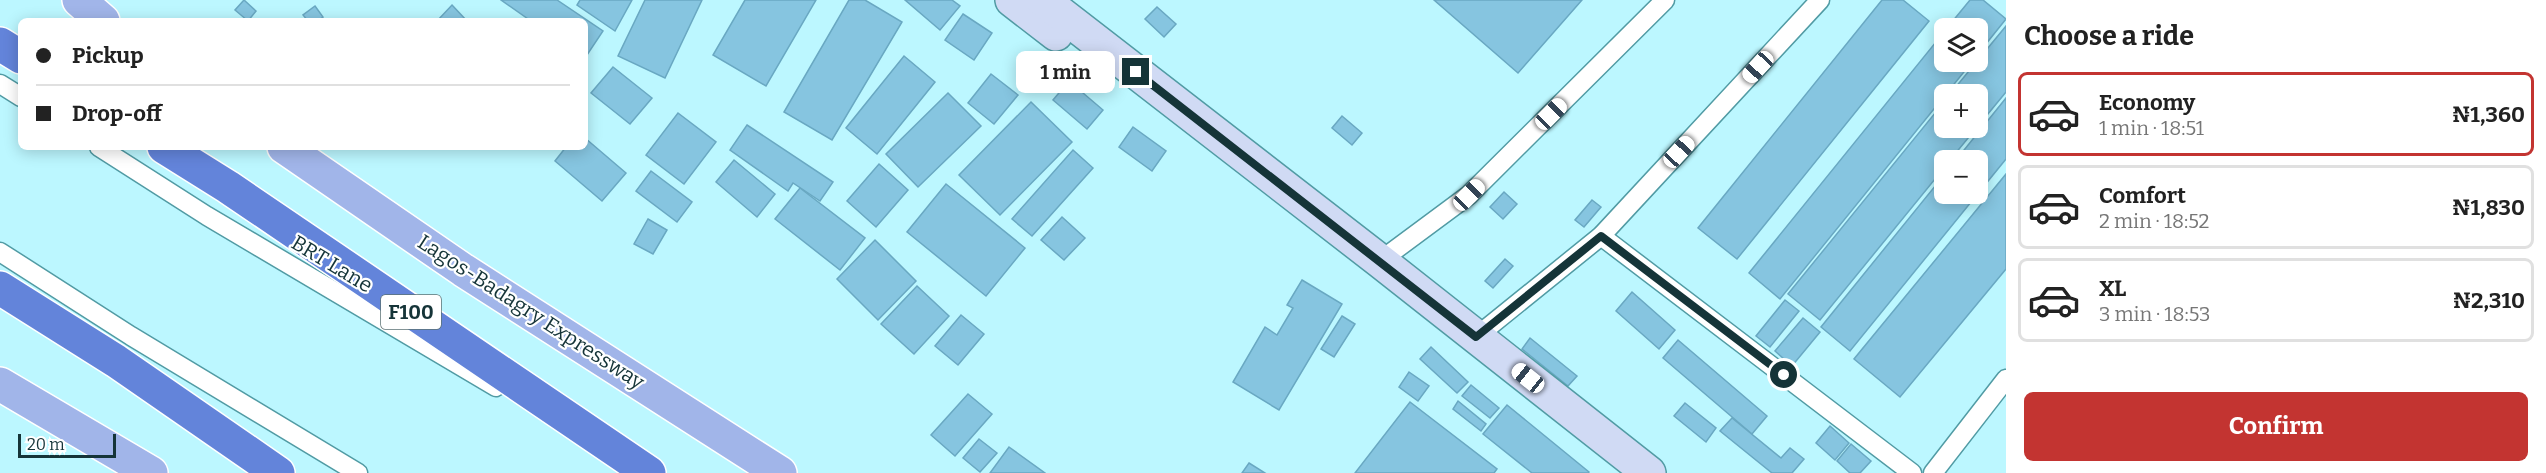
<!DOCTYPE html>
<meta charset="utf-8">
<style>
:root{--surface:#fff;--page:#f6f6f6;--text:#222;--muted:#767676;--line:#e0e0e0;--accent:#c33431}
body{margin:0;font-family:Bitter,serif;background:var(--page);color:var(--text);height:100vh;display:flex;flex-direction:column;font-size:22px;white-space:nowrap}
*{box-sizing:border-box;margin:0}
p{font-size:20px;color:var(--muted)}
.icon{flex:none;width:33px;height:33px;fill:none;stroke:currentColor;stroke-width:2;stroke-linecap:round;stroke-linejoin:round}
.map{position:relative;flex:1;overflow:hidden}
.panel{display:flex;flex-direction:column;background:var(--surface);width:540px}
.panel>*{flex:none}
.guide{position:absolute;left:18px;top:18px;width:570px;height:132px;border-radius:9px;box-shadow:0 3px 15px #0003;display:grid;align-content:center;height:132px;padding:0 18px;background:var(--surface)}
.tools{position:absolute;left:1934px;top:18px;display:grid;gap:12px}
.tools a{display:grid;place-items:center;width:54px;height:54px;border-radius:9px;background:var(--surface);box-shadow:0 3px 15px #0003;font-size:30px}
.scale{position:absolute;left:18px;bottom:15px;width:98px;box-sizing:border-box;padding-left:6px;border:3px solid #153438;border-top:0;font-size:16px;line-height:21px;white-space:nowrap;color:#153438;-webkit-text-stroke:4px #fff;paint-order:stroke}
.end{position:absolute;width:27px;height:27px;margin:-14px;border:8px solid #153438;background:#fff;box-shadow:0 0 0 3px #fff}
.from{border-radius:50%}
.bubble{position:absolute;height:42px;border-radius:9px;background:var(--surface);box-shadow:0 3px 15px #0003;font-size:20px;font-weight:700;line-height:42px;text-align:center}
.car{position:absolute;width:18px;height:36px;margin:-18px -9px;border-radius:8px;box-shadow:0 0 4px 2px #0007;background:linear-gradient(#fff 24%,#345 0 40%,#fff 0 76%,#345 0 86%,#fff 0)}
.guide b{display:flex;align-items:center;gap:21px;height:57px;font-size:22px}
.guide b+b{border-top:2px solid var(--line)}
.guide i{width:15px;height:15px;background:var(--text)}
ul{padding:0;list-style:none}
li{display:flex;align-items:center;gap:18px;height:84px;margin:0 12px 9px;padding:0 6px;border:3px solid var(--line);border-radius:9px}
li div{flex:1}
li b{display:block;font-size:22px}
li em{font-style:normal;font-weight:700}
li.current{border-color:var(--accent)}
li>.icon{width:54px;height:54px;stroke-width:1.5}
h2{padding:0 18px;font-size:27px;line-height:72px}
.action{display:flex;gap:12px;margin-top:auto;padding:12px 18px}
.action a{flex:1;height:69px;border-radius:9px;background:var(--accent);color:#fff;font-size:24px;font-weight:700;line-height:69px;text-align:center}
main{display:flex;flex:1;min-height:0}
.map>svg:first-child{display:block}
.building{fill:#86c5e0;stroke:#69a8c2;stroke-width:1.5}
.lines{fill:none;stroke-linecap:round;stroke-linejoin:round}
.lane-casing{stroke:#519ba4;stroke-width:21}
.secondary-casing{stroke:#519ba4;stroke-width:36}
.primary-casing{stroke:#fff;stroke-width:36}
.highway-casing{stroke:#fff;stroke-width:36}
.lane{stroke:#fff;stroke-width:18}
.secondary{stroke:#d0daf4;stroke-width:33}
.primary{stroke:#a1b5e9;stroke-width:33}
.highway{stroke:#6384da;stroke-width:33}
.route{stroke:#153438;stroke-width:8}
.labels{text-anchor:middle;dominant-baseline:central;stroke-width:4.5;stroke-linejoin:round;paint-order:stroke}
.shield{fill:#fff;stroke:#5b7174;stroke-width:1.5}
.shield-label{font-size:20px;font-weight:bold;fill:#153438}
.street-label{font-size:21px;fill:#153438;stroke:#fff}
</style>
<main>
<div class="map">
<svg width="2006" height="473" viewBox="0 0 2006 473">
<rect width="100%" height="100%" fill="#bcf7ff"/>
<g class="building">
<polygon points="244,0 256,11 248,21 235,10"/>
<polygon points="501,0 557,0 603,31 585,58 585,21 531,21"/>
<polygon points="580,0 632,0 615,31 577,5"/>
<polygon points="645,0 702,0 665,78 618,56"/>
<polygon points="745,0 816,0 766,86 713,55"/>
<polygon points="849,0 865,0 902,22 832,140 784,112"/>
<polygon points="905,0 952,0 960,6 940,30"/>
<polygon points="1434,0 1582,0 1518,73"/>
<polygon points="1882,0 1903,0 1929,21 1737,259 1698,228"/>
<polygon points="1970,0 1983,0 2006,19 1977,55 1977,28 1947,28"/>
<polygon points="452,5 467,21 437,21"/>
<polygon points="315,6 323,17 318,21 308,21 303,15"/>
<polygon points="1157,7 1176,24 1164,37 1145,19"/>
<polygon points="963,14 992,33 974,60 945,40"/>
<polygon points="2006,26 2006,92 1950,160 1944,160 1944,168 1820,320 1788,294 1944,102 1944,128 1977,128 1977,94 1950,94"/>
<polygon points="1944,32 1944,62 1972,62 1780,299 1749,273"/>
<polygon points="904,56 935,82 877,154 846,128"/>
<polygon points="613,67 652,98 630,124 591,93"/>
<polygon points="991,74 1018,95 994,124 968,103"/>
<polygon points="1069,81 1103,110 1087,129 1053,100"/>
<polygon points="948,93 981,126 918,187 886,154"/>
<polygon points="2006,98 2006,159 1850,351 1821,327 1944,175 1944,194 1977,194 1977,160 1956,160"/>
<polygon points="1031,102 1072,142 1000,215 959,175"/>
<polygon points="678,113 716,142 684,184 646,155"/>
<polygon points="1342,116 1362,133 1352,145 1332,128"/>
<polygon points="747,125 833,182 820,201 793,183 788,191 730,150"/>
<polygon points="1133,127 1166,151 1152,171 1119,147"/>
<polygon points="585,138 626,173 602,201 555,161 566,147 585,147"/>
<polygon points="1073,150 1093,168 1032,236 1012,219"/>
<polygon points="734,160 775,194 757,217 716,182"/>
<polygon points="879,164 908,190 876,227 847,201"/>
<polygon points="651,171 692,202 677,222 636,191"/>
<polygon points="2006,174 2006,269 1900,397 1854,359"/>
<polygon points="946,184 1025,248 986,296 907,232"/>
<polygon points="800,188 865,238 840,270 775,219"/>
<polygon points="1504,192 1517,204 1503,219 1490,207"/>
<polygon points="1592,200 1601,207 1584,227 1575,220"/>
<polygon points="1062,217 1085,238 1064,260 1041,240"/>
<polygon points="648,219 667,230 653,254 634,244"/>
<polygon points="875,240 916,281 878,320 837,279"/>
<polygon points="1505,259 1513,266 1493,288 1485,281"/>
<polygon points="1302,280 1342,304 1279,410 1233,382 1265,327 1277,335 1293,308 1287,305"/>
<polygon points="917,286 949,316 914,354 881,324"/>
<polygon points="1632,292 1675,330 1659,349 1616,311"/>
<polygon points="1785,300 1799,311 1770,347 1756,336"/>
<polygon points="961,315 984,334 958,365 935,346"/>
<polygon points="1342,316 1355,324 1334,357 1321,349"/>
<polygon points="1803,318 1820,332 1792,366 1775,351"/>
<polygon points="1530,338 1577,376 1568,386 1522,349"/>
<polygon points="1678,340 1767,416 1752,434 1663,358"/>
<polygon points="1431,347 1468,382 1457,393 1420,359"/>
<polygon points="1409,372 1429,386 1418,401 1399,387"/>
<polygon points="1471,385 1499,408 1490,418 1462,396"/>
<polygon points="968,394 992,414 955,456 931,435"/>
<polygon points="1458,401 1486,424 1481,431 1453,409"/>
<polygon points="1410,402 1497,469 1494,473 1355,473"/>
<polygon points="1685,403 1716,428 1706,442 1674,416"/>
<polygon points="1507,405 1589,472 1588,473 1532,473 1483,434"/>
<polygon points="1732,418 1781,458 1790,448 1804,459 1792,473 1772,473 1720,431"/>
<polygon points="1830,426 1849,443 1835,460 1816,443"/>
<polygon points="979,439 997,453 980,472 963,458"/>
<polygon points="1851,444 1871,461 1860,473 1850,473 1837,461"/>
<polygon points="1009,447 1045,473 990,473"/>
<polygon points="1249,463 1265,473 1242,473"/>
</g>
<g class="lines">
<defs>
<g id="lane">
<polyline points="0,84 21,97"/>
<polyline points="99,147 207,216 496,387"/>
<polyline points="1601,236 1912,473"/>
<polyline points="0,252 131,336 358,473"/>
<polyline points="1380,261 1469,195 1665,0"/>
<polyline points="1476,337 1601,236 1820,0"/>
<polyline points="1933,473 2006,379"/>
</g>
<g id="secondary">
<polyline points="1012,0 1056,34"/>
<polyline points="1043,0 1380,261 1649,473"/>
</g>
<g id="primary">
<polyline points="79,0 103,21"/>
<polyline points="284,147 463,270 780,473"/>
<polyline points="0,384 151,473"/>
</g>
<g id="highway">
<polyline points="0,44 21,57"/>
<polyline points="164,147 228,187 649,473"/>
<polyline points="0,288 116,361 278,473"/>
</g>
</defs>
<use href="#lane" class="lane-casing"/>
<use href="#secondary" class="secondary-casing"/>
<use href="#primary" class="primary-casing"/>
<use href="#highway" class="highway-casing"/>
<use href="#lane" class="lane"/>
<use href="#secondary" class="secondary"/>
<use href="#primary" class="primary"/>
<use href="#highway" class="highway"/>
</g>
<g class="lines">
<polyline class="route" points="1136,72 1476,337 1601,236 1784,375"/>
</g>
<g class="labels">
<rect class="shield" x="381" y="295" width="60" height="34" rx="4.5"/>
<g class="shield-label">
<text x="411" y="312">F100</text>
</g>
<g class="street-label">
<text transform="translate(332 264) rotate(31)">BRT Lane</text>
<text transform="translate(531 312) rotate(33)">Lagos-Badagry Expressway</text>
</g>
</g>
</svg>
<div class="tools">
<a><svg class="icon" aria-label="layers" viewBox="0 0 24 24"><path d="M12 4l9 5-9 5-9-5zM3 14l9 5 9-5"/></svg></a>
<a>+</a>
<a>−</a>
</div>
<div class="scale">20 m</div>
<i class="end from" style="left:1784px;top:375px"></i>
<i class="end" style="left:1136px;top:72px"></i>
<div class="bubble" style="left:1016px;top:51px;width:99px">1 min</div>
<i class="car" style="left:1758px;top:67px;rotate:223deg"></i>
<i class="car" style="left:1551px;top:114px;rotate:45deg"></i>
<i class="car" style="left:1679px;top:152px;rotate:43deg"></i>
<i class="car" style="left:1469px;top:195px;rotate:45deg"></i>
<i class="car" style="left:1528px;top:378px;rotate:309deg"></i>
<div class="guide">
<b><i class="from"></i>Pickup</b>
<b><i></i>Drop-off</b>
</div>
</div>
<section class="panel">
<h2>Choose a ride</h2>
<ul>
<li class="current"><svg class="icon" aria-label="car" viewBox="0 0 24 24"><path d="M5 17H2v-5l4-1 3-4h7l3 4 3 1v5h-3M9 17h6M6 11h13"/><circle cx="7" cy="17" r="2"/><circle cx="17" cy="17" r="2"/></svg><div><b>Economy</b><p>1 min · 18:51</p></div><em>₦1,360</em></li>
<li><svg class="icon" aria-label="car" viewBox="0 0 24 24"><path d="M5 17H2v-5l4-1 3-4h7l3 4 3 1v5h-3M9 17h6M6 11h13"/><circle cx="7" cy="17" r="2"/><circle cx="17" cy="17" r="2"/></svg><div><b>Comfort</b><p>2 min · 18:52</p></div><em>₦1,830</em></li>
<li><svg class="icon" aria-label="car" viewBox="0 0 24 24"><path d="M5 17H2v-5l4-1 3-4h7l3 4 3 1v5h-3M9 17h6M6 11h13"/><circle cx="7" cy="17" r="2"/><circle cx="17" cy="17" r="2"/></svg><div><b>XL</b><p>3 min · 18:53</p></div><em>₦2,310</em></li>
</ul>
<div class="action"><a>Confirm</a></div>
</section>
</main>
